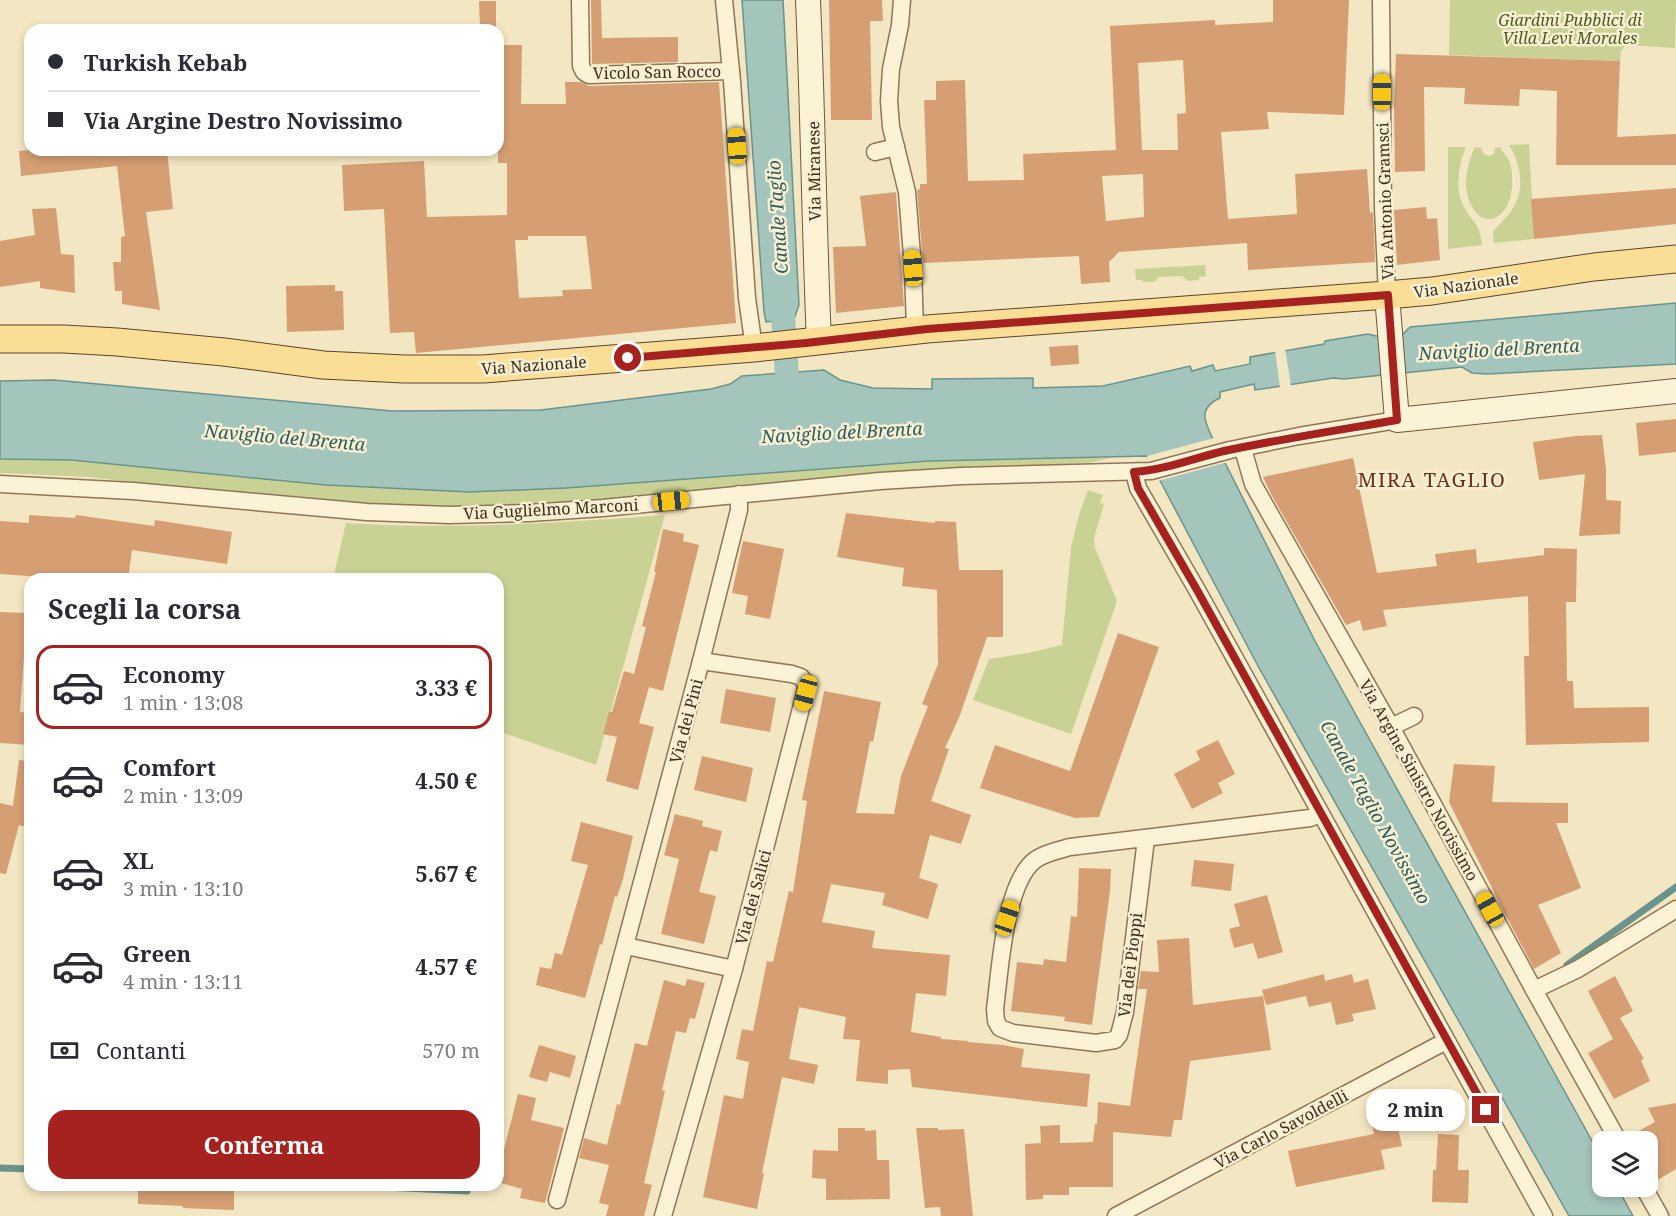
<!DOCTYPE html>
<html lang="it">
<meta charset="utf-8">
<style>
:root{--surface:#fff;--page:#f2f2f3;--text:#2b2b33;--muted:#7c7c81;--line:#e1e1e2;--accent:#a5221f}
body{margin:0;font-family:"Noto Serif",serif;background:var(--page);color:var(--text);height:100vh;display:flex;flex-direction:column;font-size:22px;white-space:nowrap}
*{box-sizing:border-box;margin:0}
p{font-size:20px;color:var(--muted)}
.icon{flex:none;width:33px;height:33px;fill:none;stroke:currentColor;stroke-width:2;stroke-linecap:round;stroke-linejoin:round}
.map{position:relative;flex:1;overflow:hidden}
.panel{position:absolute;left:24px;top:573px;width:480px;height:618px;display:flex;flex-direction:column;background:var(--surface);border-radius:18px;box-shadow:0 3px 9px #0003}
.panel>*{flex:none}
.banner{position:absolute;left:24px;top:24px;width:480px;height:132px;border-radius:18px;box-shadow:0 3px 9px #0003;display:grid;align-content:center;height:132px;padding:0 24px;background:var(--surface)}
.tools{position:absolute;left:1592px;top:1131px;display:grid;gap:12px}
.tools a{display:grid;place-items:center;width:66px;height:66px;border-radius:12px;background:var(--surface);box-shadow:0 3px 9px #0003;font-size:30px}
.end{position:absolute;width:27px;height:27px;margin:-14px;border:8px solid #a5221f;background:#fff;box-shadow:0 0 0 3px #fff}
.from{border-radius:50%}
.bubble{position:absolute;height:42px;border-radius:18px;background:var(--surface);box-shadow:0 3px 9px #0003;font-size:20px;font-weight:700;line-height:42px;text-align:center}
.car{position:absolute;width:18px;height:36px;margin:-18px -9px;border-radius:8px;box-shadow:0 0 4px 2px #0007;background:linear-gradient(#f5c518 24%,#345 0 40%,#f5c518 0 76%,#345 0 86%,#f5c518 0)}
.banner b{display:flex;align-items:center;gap:21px;height:57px;font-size:22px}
.banner b+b{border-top:2px solid var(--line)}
.banner i{width:15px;height:15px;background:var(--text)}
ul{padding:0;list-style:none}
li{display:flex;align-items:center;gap:18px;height:84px;margin:0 12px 9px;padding:0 12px;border:3px solid transparent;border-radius:18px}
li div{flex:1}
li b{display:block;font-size:22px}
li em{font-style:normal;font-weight:700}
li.on{border-color:var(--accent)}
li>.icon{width:54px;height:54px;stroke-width:1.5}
h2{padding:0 24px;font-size:27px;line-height:72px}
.pay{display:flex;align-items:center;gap:15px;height:66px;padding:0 24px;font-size:22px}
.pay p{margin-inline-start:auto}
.action{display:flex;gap:12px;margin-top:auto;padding:12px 24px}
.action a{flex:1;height:69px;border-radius:18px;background:var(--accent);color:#fff;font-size:24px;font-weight:700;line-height:69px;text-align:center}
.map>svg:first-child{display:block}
.green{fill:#c9d294}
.water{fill:#a4c5bc;stroke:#6a948b;stroke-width:1.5}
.pier{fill:#f3e6c2}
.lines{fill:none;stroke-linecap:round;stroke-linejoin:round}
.stream{stroke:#6a948b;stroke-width:7}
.canal{stroke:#a4c5bc;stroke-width:24}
.building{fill:#d59f73;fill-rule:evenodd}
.street-casing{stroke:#8f7656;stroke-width:19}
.secondary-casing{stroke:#71573a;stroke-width:26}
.primary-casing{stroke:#5c432b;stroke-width:29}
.street{stroke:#fcf2d6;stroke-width:16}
.secondary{stroke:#fcf2d6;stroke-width:24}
.primary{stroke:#fade95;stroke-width:27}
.route{stroke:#a5221f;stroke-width:8}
.labels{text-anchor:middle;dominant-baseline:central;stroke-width:5;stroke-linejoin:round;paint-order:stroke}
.park-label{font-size:16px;font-style:italic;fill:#4b5c21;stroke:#f9efd2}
.street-label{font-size:16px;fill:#3d2d1c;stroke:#f9efd2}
.water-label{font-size:18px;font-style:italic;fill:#2a5e5d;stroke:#f9efd2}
.quarter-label{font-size:20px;letter-spacing:1.5px;fill:#6f2c17;stroke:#f9efd2}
</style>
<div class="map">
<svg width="1676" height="1216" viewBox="0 0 1676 1216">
<rect width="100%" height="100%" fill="#f3e6c2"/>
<g class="green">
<polygon points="1450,0 1676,0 1675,48 1626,45 1621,51 1620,61 1449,55"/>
<path d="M1529,144L1534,239L1494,243L1493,232C1498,225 1504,220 1509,214C1526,193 1522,166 1509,145Z"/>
<path d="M1448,147H1466C1459,164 1454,189 1464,207C1474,225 1479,221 1482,245L1448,249Z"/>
<path d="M1475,147L1481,148L1484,154L1489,156L1494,154L1495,148L1500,147C1503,152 1508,158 1510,163C1515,180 1513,217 1489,219C1482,219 1478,215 1474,210C1461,191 1466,167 1475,147Z"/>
<polygon points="1205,265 1206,276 1199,277 1199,280 1188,281 1182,276 1159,277 1154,282 1143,282 1142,280 1136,280 1135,269"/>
<polygon points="1038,458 1110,458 1089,463 916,470 587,501 439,507 370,505 178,488 89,477 0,473 0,459 71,460 326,485 383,488 566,488 929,461"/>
<polygon points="1088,490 1103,495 1100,503 1104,504 1094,538 1095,548 1117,601 1071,734 973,700 989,659 1028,653 1062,645 1071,547 1079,515"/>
<path d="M665,515L596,765L498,731V579H333L346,523C453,530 559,523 665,515Z"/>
</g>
<g class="water">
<polygon points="742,0 783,0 799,305 794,319 766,322 764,312"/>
<path d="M1676,303V364L1487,374L1472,373L1462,367L1344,379L1333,378L1255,390L1254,384L1220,392V398C1198,408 1204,421 1213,439L1315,641L1602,1159V1186L1617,1187L1633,1216H1569L1258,666L1147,456L929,461L566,488L470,492L326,485L71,460L0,459V381L54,380L392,411L541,410L711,389L730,384L742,376L824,370L840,380L873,388L932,389V379L1033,378V388L1103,386L1190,366L1192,371L1213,365L1215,371L1250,364V357L1324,344L1325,341L1368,334L1376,336L1402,335L1410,327Z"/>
</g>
<g class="pier">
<polygon points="1285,348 1291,386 1280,388 1275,350"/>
<polygon points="1214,438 1228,462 1158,481 1150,468 1147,456"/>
</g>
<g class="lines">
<g class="stream">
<polyline points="1567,965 1676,887"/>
<polyline points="0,1168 30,1169"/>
<polyline points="343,1185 467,1191"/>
</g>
<polyline class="canal" points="781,287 789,405"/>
</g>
<g class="building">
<polygon points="591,0 601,0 602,38 678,37 678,62 592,64"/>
<polygon points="829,0 882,0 883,21 870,21 872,120 831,120"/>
<path d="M1273,0H1349L1344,115L1267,112L1269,129L1221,132L1228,219L1297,214L1295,174L1367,169L1370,213L1373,212L1375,262L1248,270L1247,243L1119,252L1109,262L1110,282L1081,284L1079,256L923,263L917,190L920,189V184H927L924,100H936V81L965,80L968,181L1024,180L1023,154L1116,150L1110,26L1215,20V25L1273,22ZM1183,60L1186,113L1177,114L1178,150H1142L1138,63ZM1143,174L1144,217L1106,221L1102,176Z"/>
<polygon points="479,1 496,1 496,27 480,28"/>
<path d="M498,45H522L521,104H566L565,82H581L589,86L719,82L736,323L416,353L414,332L390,333L384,209L344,211L342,165L424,161L427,217L507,215V163H498ZM528,236H586L592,289L562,290L563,296L519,298L515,240H528Z"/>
<polygon points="1396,54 1620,61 1617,137 1676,134 1676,165 1556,165 1557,91 1520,89 1519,106 1464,104 1465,88 1424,87 1425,171 1395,172 1394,107"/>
<polygon points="31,150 167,150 173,209 146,212 160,310 122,304 122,291 115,291 113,262 121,262 121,237 125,236 117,166 21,176 19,151"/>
<polygon points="1676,188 1676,224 1534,239 1531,199"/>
<polygon points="896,192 904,306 836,313 833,247 866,246 860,196"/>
<polygon points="1426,207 1427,219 1437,218 1440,260 1397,265 1394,210"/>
<polygon points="56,208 61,254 74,255 75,293 40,288 40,281 0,287 0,241 35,235 32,209"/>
<polygon points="335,285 335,291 343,291 344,330 287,332 286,286"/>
<polygon points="1078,345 1079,364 1051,366 1049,347"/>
<polygon points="1676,419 1676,452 1639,456 1636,423"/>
<polygon points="1602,435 1606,469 1606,500 1621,501 1620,534 1579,536 1585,474 1539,480 1533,442 1575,436"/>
<polygon points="1353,458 1377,573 1437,566 1435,554 1476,549 1477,563 1544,555 1544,548 1577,549 1576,602 1566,602 1567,681 1573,681 1574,708 1649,707 1649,742 1526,745 1524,656 1529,656 1528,596 1383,610 1387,626 1363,631 1360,620 1346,625 1272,496 1263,477"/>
<polygon points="846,513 935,523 935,521 956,522 959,570 1003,570 1003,637 987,637 960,715 945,748 949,749 931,801 971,815 961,844 930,835 919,878 938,884 928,919 882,905 885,893 831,884 822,922 875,931 872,948 950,955 946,996 916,993 911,1032 941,1037 941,1039 968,1041 968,1042 1003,1045 1024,1049 1021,1067 1090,1074 1087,1107 912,1087 910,1069 888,1070 888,1084 856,1081 860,1040 843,1039 846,1017 799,1007 789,1059 818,1065 814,1084 782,1077 762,1173 764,1173 757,1209 703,1197 724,1095 743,1099 749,1062 736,1059 742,1029 753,1031 767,961 773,962 789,891 793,892 807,801 802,800 824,691 881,702 873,742 870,741 856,813 894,814 901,776 928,706 922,704 938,664 937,590 902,586 904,568 837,557"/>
<polygon points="29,515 75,518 76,515 154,526 155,520 232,532 227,564 132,550 128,579 72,579 0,574 0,521 29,523"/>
<polygon points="663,529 684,534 683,541 699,545 663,691 649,687 639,723 654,727 638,790 606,781 617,737 603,734 609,712 612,712 624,671 634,674 646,627 642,626 656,572 654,572"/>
<polygon points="743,541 784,549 770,619 745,614 748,596 732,593"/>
<polygon points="0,612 27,613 20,712 30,713 30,745 0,743"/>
<polygon points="1118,633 1159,647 1099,817 1075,818 980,788 995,745 1070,771"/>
<polygon points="726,689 776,698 770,732 720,723"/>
<polygon points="1218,740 1235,774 1218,783 1223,793 1192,809 1174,774 1200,760 1196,751"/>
<polygon points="702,756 753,768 746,802 694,790"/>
<polygon points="19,760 30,761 30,828 19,825 6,874 0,873 0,803 13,806"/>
<polygon points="1454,764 1495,766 1492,802 1568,803 1568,823 1556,823 1581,888 1538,905 1561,953 1534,969 1504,912 1449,802"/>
<polygon points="675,814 703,821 702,826 722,831 717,852 710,850 699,892 716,896 704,944 661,934 679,859 664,855"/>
<polygon points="581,822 633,836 623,879 617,897 615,896 602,945 600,944 585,998 536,985 540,967 551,969 555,953 562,955 588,865 571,861"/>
<polygon points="1194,860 1234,864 1231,891 1191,886"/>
<polygon points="1079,868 1111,869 1110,891 1092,1025 1064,1021 1065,1017 1011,1011 1017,962 1043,965 1044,959 1066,962 1071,916 1077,917"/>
<polygon points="1267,895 1283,952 1258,959 1253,943 1234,948 1229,929 1240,926 1234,904"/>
<polygon points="1189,938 1193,1005 1263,996 1271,1050 1190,1061 1182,1120 1174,1120 1171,1137 1113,1132 1113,1187 1069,1187 1069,1195 1043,1195 1043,1199 1026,1200 1025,1144 1041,1143 1040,1126 1060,1125 1060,1143 1093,1142 1095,1124 1097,1124 1098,1102 1130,1106 1147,989 1138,989 1141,971 1159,972 1157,940"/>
<polygon points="1324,974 1325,981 1352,974 1354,983 1368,979 1376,1009 1352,1014 1354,1021 1336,1025 1331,1002 1309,1007 1306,996 1266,1005 1262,990"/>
<polygon points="1615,976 1633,1011 1620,1018 1644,1059 1641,1060 1650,1081 1614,1099 1588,1053 1613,1039 1588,991"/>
<polygon points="687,979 705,983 695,1019 690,1018 686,1033 676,1031 662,1090 665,1091 644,1183 652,1185 644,1216 606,1216 609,1205 599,1203 609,1165 579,1158 584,1138 607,1145 617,1104 620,1105 635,1043 647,1046 664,980 685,986"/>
<polygon points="539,1045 576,1056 570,1078 550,1072 547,1082 529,1077"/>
<polygon points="518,1094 536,1098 531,1120 564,1128 545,1203 520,1198 522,1189 498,1182 498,1173"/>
<polygon points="1676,1103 1676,1169 1656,1181 1647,1165 1647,1142 1629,1142 1628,1137 1655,1122 1648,1108"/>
<polygon points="1395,1115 1402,1146 1381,1150 1385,1169 1296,1187 1288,1151 1374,1134 1371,1120"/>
<polygon points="838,1128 865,1128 865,1131 876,1130 877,1160 889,1160 890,1199 826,1200 826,1179 812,1178 813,1150 838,1151"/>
<polygon points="916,1128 938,1128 938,1130 964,1129 973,1216 941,1216 940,1207 925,1208"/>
<polygon points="1438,1134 1459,1135 1458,1170 1469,1170 1468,1203 1432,1202 1433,1170 1436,1170"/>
<polygon points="138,1185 234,1186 234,1210 183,1208 183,1206 138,1204"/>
</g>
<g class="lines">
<defs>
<g id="street">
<polyline points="580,0 581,66 584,72 589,75 731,71"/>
<polyline points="724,0 732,81 747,298 754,348"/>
<polyline points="902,0 900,25 891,69 889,101 891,127 907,192 913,268 915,330"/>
<polyline points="1381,0 1383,208 1387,295"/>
<polyline points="875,152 896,147"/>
<polyline points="1243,449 1253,484 1391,727 1534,990 1619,1142"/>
<polyline points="1134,472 1138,488 1197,590 1544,1216"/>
<polyline points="0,484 133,491 367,512 449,515 529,513 603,508 880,481 961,476 1151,471 1230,450 1299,436 1397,420"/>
<polyline points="1391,727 1414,716"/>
<path d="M1146,839L1125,1012L1119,1035L1115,1040L1096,1043L1013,1033L1000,1028L996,1021L995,1009C1000,972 1004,884 1035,860C1044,853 1059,850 1070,847L1310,818L1320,814"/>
<polyline points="626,946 734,969"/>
<polyline points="1534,990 1578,969 1676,909"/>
<polyline points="1643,1186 1660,1216"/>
<polyline points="557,1200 701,661 739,510 739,494"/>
<polyline points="663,1216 734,969 807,685 801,677 792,674 701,661"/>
<polyline points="1116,1216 1446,1041"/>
</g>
<g id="secondary">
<path d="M808,0C813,114 814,228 819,342"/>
<polyline points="1387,295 1397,420 1676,391"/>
</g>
<polyline id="primary" points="0,339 64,339 117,342 224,352 323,365 404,369 483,369 754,348 927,329 1387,295 1432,291 1594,267 1676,259"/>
</defs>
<use href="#street" class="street-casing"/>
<use href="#secondary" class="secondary-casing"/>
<use href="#primary" class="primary-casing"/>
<use href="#street" class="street"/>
<use href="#secondary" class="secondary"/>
<use href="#primary" class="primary"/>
</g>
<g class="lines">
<path class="route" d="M628,358L806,343L927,329L1388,295L1397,420C1339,430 1281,439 1224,451C1194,458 1165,470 1134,472L1138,488L1197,590L1486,1110"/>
</g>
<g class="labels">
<g class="park-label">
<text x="1570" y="20">Giardini Pubblici di<tspan x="1570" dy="18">Villa Levi Morales</tspan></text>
</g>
<g class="street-label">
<text transform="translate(657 72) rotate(-1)">Vicolo San Rocco</text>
<text transform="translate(814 171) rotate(-91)">Via Miranese</text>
<text transform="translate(1385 201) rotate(-92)">Via Antonio Gramsci</text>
<text transform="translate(1466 285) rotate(-8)">Via Nazionale</text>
<text transform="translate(534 365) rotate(-4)">Via Nazionale</text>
<text transform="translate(551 509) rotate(-3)">Via Guglielmo Marconi</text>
<text transform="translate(686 721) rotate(-75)">Via dei Pini</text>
<text transform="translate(1419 780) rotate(61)">Via Argine Sinistro Novissimo</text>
<text transform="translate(753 897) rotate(-75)">Via dei Salici</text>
<text transform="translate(1130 965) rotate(-83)">Via dei Pioppi</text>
<text transform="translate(1281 1129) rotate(-28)">Via Carlo Savoldelli</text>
</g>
<g class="water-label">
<text transform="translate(777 217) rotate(-94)">Canale Taglio</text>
<text transform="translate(1499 349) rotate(-3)">Naviglio del Brenta</text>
<text transform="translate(842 432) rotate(-3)">Naviglio del Brenta</text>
<text transform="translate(285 437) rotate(5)">Naviglio del Brenta</text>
<text transform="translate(1376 812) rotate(61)">Canale Taglio Novissimo</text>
</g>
<g class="quarter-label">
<text x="1432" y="479">MIRA TAGLIO</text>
</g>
</g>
</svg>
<div class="tools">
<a><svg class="icon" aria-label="layers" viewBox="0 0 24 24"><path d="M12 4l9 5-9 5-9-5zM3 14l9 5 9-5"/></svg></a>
</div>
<i class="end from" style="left:628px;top:358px"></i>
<i class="end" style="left:1486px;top:1110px"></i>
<div class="bubble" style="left:1366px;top:1089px;width:99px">2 min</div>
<i class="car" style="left:1382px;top:92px;rotate:0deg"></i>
<i class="car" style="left:737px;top:146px;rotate:356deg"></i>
<i class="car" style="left:913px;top:268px;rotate:355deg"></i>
<i class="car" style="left:671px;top:501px;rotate:84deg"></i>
<i class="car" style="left:806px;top:693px;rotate:195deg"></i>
<i class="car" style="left:1490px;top:909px;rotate:331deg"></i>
<i class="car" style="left:1007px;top:918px;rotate:19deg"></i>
<div class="banner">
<b><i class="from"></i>Turkish Kebab</b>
<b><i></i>Via Argine Destro Novissimo</b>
</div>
<section class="panel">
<h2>Scegli la corsa</h2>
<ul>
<li class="on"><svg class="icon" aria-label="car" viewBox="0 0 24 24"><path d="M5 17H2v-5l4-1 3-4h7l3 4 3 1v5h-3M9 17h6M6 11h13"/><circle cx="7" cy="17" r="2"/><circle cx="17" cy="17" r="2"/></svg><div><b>Economy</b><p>1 min · 13:08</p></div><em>3.33 €</em></li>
<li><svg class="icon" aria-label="car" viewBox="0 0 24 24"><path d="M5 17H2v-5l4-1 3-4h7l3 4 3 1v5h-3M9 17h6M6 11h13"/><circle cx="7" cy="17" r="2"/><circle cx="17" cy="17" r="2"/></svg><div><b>Comfort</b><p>2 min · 13:09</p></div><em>4.50 €</em></li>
<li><svg class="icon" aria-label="car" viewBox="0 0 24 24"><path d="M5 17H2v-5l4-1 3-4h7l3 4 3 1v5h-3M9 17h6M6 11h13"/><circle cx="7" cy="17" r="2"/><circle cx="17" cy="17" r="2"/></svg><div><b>XL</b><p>3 min · 13:10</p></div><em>5.67 €</em></li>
<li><svg class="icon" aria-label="car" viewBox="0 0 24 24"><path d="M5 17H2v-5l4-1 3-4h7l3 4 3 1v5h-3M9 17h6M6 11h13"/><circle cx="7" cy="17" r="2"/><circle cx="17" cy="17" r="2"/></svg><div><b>Green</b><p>4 min · 13:11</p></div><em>4.57 €</em></li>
</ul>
<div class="pay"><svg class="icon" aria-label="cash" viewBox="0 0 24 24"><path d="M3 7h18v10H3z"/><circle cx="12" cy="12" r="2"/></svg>Contanti<p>570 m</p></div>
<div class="action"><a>Conferma</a></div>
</section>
</div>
